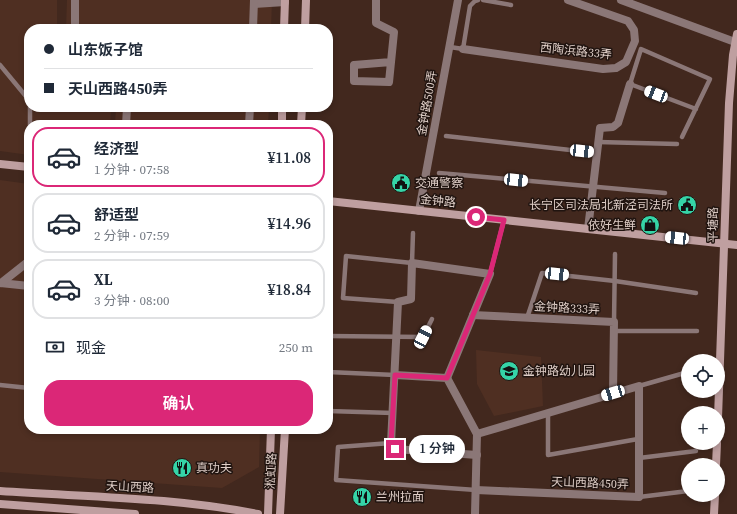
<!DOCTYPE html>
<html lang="zh">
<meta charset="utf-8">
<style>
:root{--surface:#fff;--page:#f2f2f3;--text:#1f2937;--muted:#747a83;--line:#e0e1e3;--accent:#db2777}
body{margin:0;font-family:"Source Serif 4","Noto Sans SC",serif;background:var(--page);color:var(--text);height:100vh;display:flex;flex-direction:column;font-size:15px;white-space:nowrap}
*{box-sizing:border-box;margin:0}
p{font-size:13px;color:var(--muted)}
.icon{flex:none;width:22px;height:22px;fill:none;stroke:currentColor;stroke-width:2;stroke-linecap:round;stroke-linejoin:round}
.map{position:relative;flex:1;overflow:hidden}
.drawer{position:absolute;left:24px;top:120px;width:309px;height:314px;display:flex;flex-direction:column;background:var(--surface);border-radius:16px;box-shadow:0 2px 6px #0003}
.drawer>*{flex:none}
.guide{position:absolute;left:24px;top:24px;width:309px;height:88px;border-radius:16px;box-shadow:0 2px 6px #0003;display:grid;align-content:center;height:88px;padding:0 20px;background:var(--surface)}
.tools{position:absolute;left:681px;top:354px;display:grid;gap:8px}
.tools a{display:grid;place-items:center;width:44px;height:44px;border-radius:50%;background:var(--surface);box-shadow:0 2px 6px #0003;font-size:20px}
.end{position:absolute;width:18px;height:18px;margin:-9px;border:5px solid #db2777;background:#fff;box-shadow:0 0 0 2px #fff}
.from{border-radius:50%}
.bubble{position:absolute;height:28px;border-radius:14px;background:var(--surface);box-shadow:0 2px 6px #0003;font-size:13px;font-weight:600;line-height:28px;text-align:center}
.car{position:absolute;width:12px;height:24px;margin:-12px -6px;border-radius:5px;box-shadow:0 0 3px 1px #0007;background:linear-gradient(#fff 24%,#345 0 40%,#fff 0 76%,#345 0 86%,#fff 0)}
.guide b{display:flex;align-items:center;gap:14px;height:38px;font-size:15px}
.guide b+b{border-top:1px solid var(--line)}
.guide i{width:10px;height:10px;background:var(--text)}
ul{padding:7px 0 0;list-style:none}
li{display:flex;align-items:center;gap:12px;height:60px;margin:0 8px 6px;padding:0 12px;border:2px solid var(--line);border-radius:16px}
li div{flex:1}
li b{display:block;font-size:15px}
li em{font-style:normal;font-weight:600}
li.current{border-color:var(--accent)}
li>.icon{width:36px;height:36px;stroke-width:1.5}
.pay{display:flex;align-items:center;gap:10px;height:44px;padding:0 20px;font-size:15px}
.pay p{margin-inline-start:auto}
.primary-button{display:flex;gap:8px;margin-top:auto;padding:8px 20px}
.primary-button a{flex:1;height:46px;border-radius:16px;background:var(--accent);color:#fff;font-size:16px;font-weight:600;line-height:46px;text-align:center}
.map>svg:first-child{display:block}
.built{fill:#4f2f22}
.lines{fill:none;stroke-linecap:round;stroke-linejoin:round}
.lane{stroke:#8b7777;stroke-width:4.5}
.street{stroke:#8b7777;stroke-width:8}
.secondary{stroke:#bf9fa0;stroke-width:8}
.route{stroke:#db2777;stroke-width:5}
.labels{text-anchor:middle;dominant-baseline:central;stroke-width:3;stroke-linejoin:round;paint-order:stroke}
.street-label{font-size:12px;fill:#dfcec7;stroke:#201410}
.poi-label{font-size:12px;fill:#dfcec7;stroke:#201410;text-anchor:start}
</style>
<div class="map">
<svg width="737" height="514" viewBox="0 0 737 514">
<rect width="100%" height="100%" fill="#42281e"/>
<g class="built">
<polygon points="0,0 57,0 57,29 29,29 29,107 111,107 110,125 29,125 29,155 0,151"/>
<polygon points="67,0 272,0 271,29 66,29"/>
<polygon points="116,107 269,107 268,125 115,125"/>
<polygon points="0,180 29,184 29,429 260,429 259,467 222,488 0,472"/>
<polygon points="476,350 541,357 543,406 494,416 477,384"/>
</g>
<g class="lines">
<g class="lane">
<polyline points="483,0 511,5"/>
<polyline points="450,47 463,49 470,6 475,1 478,0"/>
<polyline points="0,65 29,100"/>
<polyline points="30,107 30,125"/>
<polyline points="446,136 597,153"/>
<polyline points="682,137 710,79 641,49 630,84 696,109"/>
<polyline points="598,142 677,144"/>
<polyline points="439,173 665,193"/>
<polyline points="490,274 504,220"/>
<polyline points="398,302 343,298 346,256 412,263 413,233"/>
<polyline points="527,318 542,273 615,281 696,293"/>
<polyline points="614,322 615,254"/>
<polyline points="614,331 697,331"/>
<polyline points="328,336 423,337 432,319"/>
<polyline points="328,372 395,375"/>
<polyline points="0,385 29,388"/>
<polyline points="639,386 688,372"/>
<polyline points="328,411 393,413"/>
<polyline points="548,413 548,455 638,439"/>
<polyline points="391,443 338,447 336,480 476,490"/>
<polyline points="639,458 696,451"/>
<polyline points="639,497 688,491"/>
</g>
<g class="street">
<polyline points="75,0 75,29"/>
<polyline points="376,0 376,23 394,32 389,82 354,81 354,65 391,62"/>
<polyline points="621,0 735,42"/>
<polyline points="254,4 285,2"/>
<polyline points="253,29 254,0"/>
<polyline points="463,49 603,69 616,68 626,62 635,41 634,30 628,21 568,0"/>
<polyline points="126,125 127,107"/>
<polyline points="249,125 250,107"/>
<polyline points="419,211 458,0"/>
<polyline points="588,229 600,128 613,127 618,123 630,84"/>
<polyline points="0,283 29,286"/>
<polyline points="1,283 29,261"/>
<polyline points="473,315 614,322 613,393"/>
<polyline points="395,375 447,378 477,434 475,514"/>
<polyline points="447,378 490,274 412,263 411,299 398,302 391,443 395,449 477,455"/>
<polyline points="476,490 639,497 639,386 477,434"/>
</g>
<g class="secondary">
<polyline points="284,29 285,0"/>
<polyline points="305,29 306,0"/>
<polyline points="282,125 282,107"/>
<polyline points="301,125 302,107"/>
<polyline points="0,164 29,167"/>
<polyline points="328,201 737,245"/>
<polyline points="718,418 729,103 733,55 737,34"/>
<polyline points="716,465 717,443"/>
<path d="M0,491C86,497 174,497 258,514"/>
<polyline points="0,504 135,514"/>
<polyline points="268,514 271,429"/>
<polyline points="280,514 285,429"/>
<polyline points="714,514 715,495"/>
</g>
</g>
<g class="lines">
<polyline class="route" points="395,449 391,443 395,375 447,378 490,274 504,220 476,217"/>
</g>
<defs>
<symbol id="civic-disc" viewBox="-11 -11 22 22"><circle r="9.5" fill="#35d4a7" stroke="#201410"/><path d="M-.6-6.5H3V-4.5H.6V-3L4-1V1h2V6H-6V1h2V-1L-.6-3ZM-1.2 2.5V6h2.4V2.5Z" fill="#111"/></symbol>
<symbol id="shop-disc" viewBox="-11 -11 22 22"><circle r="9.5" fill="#35d4a7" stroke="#201410"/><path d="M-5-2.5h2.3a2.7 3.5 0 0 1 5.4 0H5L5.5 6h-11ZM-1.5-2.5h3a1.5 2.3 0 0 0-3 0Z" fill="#111"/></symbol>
<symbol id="school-disc" viewBox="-11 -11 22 22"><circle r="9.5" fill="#35d4a7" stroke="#201410"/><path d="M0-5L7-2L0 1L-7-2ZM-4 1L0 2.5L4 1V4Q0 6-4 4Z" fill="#111"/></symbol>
<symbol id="restaurant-disc" viewBox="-11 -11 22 22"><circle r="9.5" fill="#35d4a7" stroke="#201410"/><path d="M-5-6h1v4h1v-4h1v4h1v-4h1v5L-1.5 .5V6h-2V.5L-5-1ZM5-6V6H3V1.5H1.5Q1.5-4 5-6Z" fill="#111"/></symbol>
</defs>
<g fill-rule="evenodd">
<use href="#civic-disc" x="390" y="172" width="22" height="22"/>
<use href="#civic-disc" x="676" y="194" width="22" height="22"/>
<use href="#shop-disc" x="639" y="214" width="22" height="22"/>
<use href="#school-disc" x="498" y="360" width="22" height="22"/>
<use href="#restaurant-disc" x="171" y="457" width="22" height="22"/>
<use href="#restaurant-disc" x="351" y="486" width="22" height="22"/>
</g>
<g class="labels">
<g class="street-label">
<text transform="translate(576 51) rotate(6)">西陶浜路33弄</text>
<text transform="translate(427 103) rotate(-80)">金钟路500弄</text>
<text transform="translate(438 201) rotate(6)">金钟路</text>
<text transform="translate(713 225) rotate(-89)">平塘路</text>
<text transform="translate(567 308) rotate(3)">金钟路333弄</text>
<text transform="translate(271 471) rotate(-87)">淞虹路</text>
<text transform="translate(590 483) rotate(2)">天山西路450弄</text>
<text transform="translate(130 487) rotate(3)">天山西路</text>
</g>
<g class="poi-label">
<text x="415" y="183">交通警察</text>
<text x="673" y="205" text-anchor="end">长宁区司法局北新泾司法所</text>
<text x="636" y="225" text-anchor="end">依好生鲜</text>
<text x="523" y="371">金钟路幼儿园</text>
<text x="196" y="468">真功夫</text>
<text x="376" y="497">兰州拉面</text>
</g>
</g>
</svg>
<div class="tools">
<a><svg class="icon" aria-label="locate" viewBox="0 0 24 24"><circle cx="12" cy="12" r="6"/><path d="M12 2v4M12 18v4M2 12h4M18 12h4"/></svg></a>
<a>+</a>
<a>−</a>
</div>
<i class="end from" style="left:476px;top:217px"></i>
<i class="end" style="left:395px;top:449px"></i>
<div class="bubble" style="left:409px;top:435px;width:56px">1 分钟</div>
<i class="car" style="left:656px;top:94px;rotate:291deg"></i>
<i class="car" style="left:582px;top:151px;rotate:96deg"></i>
<i class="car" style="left:516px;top:180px;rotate:96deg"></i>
<i class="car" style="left:677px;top:238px;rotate:276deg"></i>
<i class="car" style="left:557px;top:274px;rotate:96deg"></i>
<i class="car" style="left:423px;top:337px;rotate:27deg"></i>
<i class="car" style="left:613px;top:393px;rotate:253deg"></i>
<div class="guide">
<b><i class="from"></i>山东饭子馆</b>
<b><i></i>天山西路450弄</b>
</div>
<section class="drawer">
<ul>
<li class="current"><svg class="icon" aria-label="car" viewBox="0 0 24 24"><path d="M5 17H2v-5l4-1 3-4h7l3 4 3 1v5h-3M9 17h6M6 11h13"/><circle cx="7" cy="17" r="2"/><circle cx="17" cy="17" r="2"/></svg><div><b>经济型</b><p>1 分钟 · 07:58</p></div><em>¥11.08</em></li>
<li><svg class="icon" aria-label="car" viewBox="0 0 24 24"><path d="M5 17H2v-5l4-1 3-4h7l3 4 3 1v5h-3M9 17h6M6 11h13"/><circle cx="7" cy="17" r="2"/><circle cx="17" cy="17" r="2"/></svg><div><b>舒适型</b><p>2 分钟 · 07:59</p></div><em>¥14.96</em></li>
<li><svg class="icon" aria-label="car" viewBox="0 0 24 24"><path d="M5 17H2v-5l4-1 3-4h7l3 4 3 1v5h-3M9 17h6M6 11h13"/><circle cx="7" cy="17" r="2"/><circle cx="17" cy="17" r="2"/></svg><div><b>XL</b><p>3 分钟 · 08:00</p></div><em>¥18.84</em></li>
</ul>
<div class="pay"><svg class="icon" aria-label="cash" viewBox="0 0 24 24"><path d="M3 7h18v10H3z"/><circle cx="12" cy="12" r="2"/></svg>现金<p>250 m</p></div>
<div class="primary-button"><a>确认</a></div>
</section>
</div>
